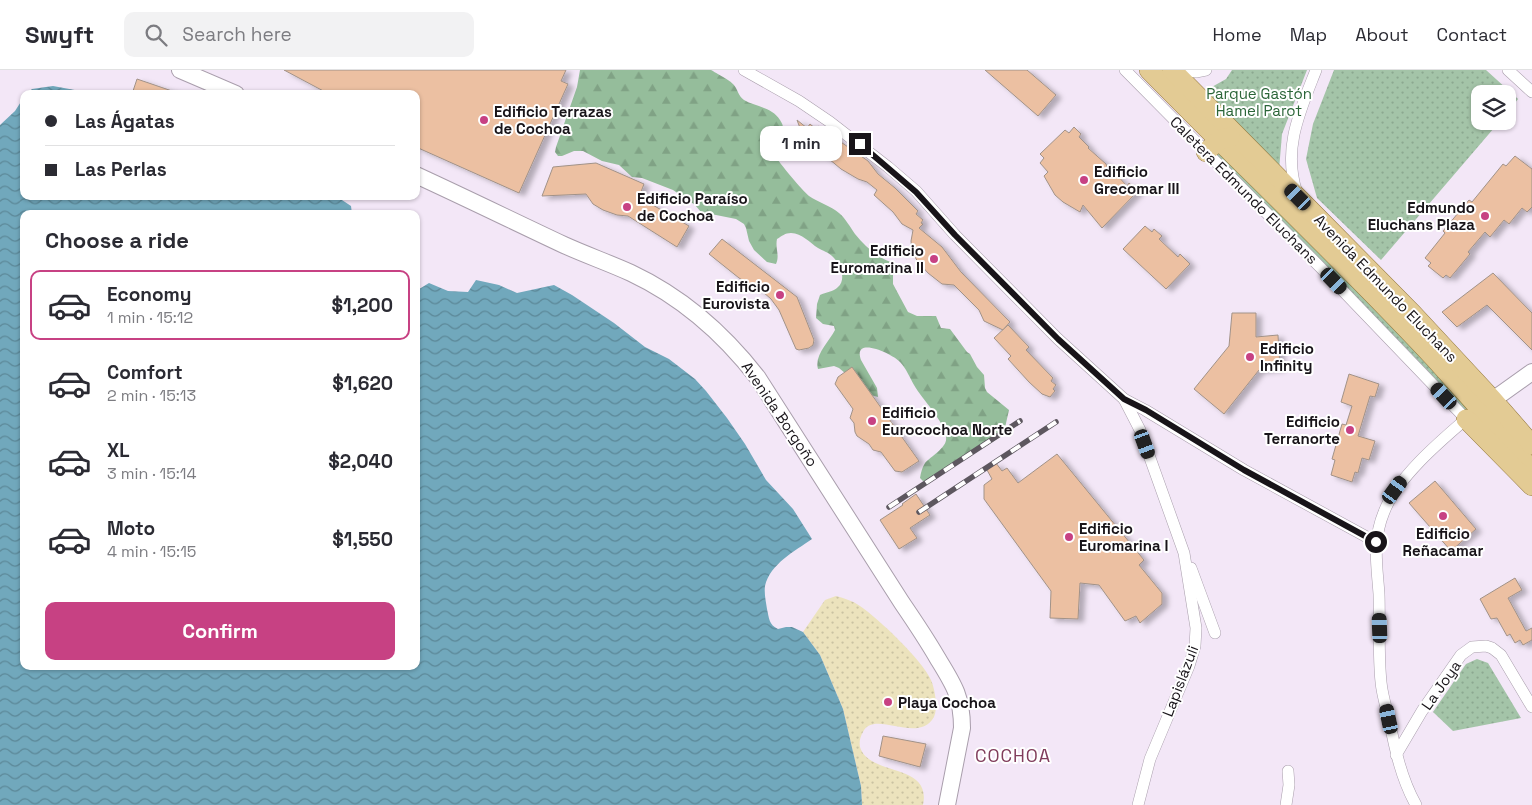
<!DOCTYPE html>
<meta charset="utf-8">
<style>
:root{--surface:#fff;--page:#f2f2f3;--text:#2b2b33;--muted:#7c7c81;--line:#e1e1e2;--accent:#c74183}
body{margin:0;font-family:"Space Grotesk",sans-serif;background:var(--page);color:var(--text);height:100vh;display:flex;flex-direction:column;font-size:19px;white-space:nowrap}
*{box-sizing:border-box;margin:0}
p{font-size:16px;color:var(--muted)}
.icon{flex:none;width:28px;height:28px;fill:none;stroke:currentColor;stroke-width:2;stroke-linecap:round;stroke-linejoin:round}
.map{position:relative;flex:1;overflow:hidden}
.side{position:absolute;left:20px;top:140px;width:400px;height:460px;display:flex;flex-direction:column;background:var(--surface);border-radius:10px;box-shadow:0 1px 4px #0004}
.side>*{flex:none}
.guide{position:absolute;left:20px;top:20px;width:400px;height:110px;border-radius:10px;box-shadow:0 1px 4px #0004;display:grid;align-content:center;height:110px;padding:0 25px;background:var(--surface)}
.controls{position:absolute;left:1471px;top:15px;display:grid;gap:10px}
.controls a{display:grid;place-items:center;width:45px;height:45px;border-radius:10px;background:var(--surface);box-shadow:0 1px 4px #0004;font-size:25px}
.end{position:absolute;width:22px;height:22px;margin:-11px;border:6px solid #181419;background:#fff;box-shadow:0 0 0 2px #fff}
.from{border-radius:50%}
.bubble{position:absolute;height:35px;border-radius:10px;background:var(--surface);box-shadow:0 1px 4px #0004;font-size:16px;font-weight:800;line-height:35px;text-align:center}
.car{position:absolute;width:15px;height:30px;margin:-15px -8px;border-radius:6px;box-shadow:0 0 4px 1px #0007;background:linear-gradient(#222 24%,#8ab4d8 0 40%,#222 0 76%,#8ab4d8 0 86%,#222 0)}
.guide b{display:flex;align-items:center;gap:18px;height:48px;font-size:19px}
.guide b+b{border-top:1px solid var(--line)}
.guide i{width:12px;height:12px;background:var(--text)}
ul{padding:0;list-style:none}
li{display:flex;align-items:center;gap:15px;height:70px;margin:0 10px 8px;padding:0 15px;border:2px solid transparent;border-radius:10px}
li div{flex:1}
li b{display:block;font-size:19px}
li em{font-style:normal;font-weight:800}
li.on{border-color:var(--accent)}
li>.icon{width:45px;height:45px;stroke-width:1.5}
h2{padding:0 25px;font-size:22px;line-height:60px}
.action{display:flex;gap:10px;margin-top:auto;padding:10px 25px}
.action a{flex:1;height:58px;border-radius:10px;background:var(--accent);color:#fff;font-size:20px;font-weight:800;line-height:58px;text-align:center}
header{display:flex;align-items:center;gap:30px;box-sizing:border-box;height:70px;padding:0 25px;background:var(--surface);border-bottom:1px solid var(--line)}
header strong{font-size:24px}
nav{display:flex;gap:28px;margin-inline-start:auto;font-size:18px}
.search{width:350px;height:45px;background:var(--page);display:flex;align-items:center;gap:12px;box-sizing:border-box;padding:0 18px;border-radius:10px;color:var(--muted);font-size:19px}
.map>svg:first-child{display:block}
.grass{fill:url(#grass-dots)}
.forest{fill:url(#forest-firs)}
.sand{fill:url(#sand-dots)}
.water{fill:url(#water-waves)}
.building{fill:#ecc0a2;stroke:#a19288;filter:url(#shadow)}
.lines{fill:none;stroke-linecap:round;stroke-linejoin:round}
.street-casing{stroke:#a99eac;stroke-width:12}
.secondary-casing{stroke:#a99eac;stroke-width:18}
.primary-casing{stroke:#90753a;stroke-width:20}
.street{stroke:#fff;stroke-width:11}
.secondary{stroke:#fff;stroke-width:16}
.primary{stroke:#e3cb94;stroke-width:19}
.rail-casing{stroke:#5d575f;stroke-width:5.5}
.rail{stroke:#fff;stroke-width:4;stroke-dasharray:11;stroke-linecap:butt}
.route{stroke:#181419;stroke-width:6}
.poi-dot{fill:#c74183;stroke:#fff;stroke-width:2}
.labels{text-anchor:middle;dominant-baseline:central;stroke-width:4;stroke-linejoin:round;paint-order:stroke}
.park-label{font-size:15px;fill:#2b6538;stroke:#fff}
.poi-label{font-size:15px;font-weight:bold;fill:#181419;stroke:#fff;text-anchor:start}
.street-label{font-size:15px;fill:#181419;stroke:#fff}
.quarter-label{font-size:18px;letter-spacing:1px;fill:#813d5c;stroke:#fff}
</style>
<header>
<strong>Swyft</strong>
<div class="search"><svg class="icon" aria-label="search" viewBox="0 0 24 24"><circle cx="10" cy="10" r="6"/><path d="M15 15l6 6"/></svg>Search here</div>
<nav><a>Home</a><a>Map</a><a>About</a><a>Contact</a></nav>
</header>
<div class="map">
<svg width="1532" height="735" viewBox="0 0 1532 735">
<defs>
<pattern id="grass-dots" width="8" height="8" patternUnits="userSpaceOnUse" patternTransform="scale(1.25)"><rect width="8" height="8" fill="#a4c4a8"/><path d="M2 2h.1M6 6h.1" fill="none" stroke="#8ca890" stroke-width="1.8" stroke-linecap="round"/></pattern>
<pattern id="forest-firs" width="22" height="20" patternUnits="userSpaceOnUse" patternTransform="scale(1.25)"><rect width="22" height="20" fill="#95bd9b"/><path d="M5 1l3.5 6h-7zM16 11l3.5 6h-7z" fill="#80a285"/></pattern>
<pattern id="sand-dots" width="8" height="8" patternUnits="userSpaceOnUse" patternTransform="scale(1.25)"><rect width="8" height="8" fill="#ece3bd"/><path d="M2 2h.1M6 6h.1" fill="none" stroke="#cac2a2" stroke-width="1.8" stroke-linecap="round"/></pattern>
<pattern id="water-waves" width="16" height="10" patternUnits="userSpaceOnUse" patternTransform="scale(1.25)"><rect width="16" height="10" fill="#71a8bc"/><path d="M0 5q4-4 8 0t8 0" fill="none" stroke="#5c8898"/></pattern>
<filter id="shadow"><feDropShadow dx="5.5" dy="3" stdDeviation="2.5" flood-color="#0004"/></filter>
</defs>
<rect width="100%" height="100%" fill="#f3e7f7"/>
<g class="grass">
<polygon points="1232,0 1307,0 1282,64 1279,100 1206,26 1210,18 1226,9"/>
<polygon points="1334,0 1486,0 1518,29 1508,42 1508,24 1480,24 1480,51 1500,51 1381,190 1317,128 1306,89 1313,54"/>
<polygon points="1218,80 1407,268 1532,411 1402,274 1216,85"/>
<polygon points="1477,589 1488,593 1521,648 1453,661 1433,642 1466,594"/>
</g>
<path class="forest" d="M580,0H711C716,3 731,11 733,14C738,19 738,26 744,30C756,37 772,37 780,50C791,66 769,71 775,85C778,92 803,121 809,126C818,132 831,136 839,143C846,149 850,157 855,164C865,176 876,187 891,192L893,196V214L908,242L917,246H936L941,258L950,259L967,282L970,284L977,297L984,305L985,318L987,322L1009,340L1004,362L1002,366L975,383L963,389L947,400L927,410L923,411L920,408C921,402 922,398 925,393C931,386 948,377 946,367C945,352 922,329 914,315C910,308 906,298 900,292C893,284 852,265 861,290L877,318L878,327L871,325L839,298L834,296L818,299C814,285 829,272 835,260L834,256L823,254L816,248L817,234L820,225C826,222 833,222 838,217C847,209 840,193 832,186C828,182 823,181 818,178C810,173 802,163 791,163C785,163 782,166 777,169C775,179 780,185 776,194L767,192L754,180L749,171L746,158L744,154L736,149L701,142L695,135L673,120L642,108L632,107L619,95L602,91L583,81H574L562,86H558L555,82L556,77L577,17Z"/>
<path class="sand" d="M836,526C844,528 853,531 860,536C879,549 922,590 931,610C934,617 935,624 936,632C936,637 936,642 934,647C918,675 874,639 863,662C860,667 859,672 860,677C869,707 932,692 923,735H862L861,716L843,639L820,585L803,562L825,530Z"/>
<g class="water">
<polygon points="53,16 91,23 91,24 27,24 32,19"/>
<path d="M24,27V126H336L351,136L352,144H24V596H416V221L429,213L448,221L468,222L476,210L499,215L517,223L554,215L572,225L614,253L645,277L669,289L695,309L706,321L727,348L745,374L766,410L793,439L812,469C795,481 770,494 765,516C764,524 766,532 767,539C769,548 769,555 778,559L786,557H792L803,562L820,585L843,639L861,716L862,735H0V55L15,41Z"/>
</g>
<g class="building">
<polygon points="284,0 566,0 561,11 568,14 519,123 416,77 416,24 329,24"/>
<polygon points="985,0 1027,0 1056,25 1038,46"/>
<polygon points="137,9 175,22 175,24 132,24"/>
<polygon points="797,50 807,58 810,54 816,59 818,56 868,91 878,104 895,118 918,141 916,144 923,150 921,153 923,154 919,158 942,177 961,202 1010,252 1003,260 984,251 979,240 954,215 942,214 928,203 918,192 912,182 911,171 913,160 902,154 893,142 874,125 877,120 867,112 858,109 841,99 823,84 806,74"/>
<polygon points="1074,57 1081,64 1079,67 1089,77 1088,78 1106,94 1111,106 1116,104 1127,116 1129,113 1138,121 1102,158 1083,135 1080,142 1063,132 1055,125 1044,106 1048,102 1040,93 1044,88 1040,84 1065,60 1069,63"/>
<polygon points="1515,86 1532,99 1532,137 1527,142 1522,138 1509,154 1504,150 1490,167 1485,162 1468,182 1470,184 1450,208 1446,205 1443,208 1428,196 1431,193 1425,188 1445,163 1443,161 1469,130 1472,132 1503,94 1506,96"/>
<polygon points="596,93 644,114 639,127 689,156 677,177 628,146 617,145 603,140 593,134 586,124 542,126 553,97"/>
<polygon points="1145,156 1152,162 1154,159 1162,166 1159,169 1178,187 1180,184 1190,194 1166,219 1123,179"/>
<polygon points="722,169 797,227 814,270 813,275 809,278 799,280 796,279 779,240 771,229 763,222 739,208 709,184"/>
<polygon points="1493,203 1532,243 1532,280 1487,235 1457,257 1442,242"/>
<polygon points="1232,243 1256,243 1256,267 1278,265 1280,298 1259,300 1224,344 1194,319 1229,276"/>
<polygon points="1008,255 1029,277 1026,280 1053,308 1051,311 1056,315 1053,319 1055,321 1050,327 1042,324 1029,312 1008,289 1011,286 994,268"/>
<polygon points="852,297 919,391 902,402 895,401 881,382 873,380 869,374 857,366 855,362 854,353 850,348 853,339 835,314 838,307"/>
<polygon points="1349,304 1379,314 1375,327 1370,326 1358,366 1375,371 1369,390 1362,388 1358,403 1355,402 1352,412 1331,405 1335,390 1332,389 1342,354 1346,355 1352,336 1341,332"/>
<polygon points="1057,384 1144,490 1139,495 1162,523 1162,534 1140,553 1136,546 1125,551 1099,515 1080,513 1078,549 1050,548 1051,521 984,429 984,415 992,409 987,400 996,393 1002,401 1007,398 1018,413"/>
<polygon points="1435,411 1476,459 1451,481 1409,433"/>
<polygon points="916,424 930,445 910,458 917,468 899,479 880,450 903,435 902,434"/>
<polygon points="1515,508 1522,520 1508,528 1526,561 1532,558 1532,570 1523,575 1520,570 1515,573 1510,564 1507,566 1497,548 1491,549 1480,529"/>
<polygon points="883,666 926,674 920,697 879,686"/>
</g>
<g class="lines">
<defs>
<g id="street">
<polyline points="744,0 799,31 830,52 888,97 916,121 955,165 1058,269 1124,329 1145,340 1244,400 1376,472"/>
<path d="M1125,0L1320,197L1466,349C1438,373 1397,408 1384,442C1372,471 1377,495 1379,524C1380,553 1378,583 1381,612C1382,624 1386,637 1389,649C1395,679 1401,708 1416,735"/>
<polyline points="1180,0 1196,2 1206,0"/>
<polyline points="1508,0 1532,22"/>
<path d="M1297,123C1282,79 1300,41 1316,0"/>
<polyline points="1124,329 1140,360 1184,483 1196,558 1195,576 1189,596 1150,689 1138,735"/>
<polyline points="1191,498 1215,563"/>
<polyline points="1396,685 1422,641 1461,585 1472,577 1486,576 1492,578 1501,585 1532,637"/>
<polyline points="1286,735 1289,715 1288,701"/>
</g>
<g id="secondary">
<polyline points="180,0 236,24"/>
<path d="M416,105C466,128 515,152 564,175C586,185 609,193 631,203C682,227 724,264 758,308L902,533C915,552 927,570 938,589C954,615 962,627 962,658L947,735"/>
<polyline points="1483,337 1532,302"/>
</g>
<g id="primary">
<path d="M1149,0C1244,97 1343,190 1435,289C1468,326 1502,362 1532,401"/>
<polyline points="1172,0 1413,244 1492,329 1532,375"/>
<polyline points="1206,82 1219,70 1230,67"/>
<polyline points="1466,349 1532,416"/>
</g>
</defs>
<use href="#street" class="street-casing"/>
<use href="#secondary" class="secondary-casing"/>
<use href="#primary" class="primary-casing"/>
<use href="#street" class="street"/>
<use href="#secondary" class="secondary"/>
<use href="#primary" class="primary"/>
<defs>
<g id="rail">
<polyline points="889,437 1020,351"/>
<polyline points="919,442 1056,352"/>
</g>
</defs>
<use href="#rail" class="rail-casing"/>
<use href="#rail" class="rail"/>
</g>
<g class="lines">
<polyline class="route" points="860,74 916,122 955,165 1058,269 1124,329 1146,340 1244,400 1376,472"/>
</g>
<g class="poi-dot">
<circle cx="484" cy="50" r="5"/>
<circle cx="1084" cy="110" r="5"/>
<circle cx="627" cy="137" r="5"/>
<circle cx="1485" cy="146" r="5"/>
<circle cx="934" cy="189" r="5"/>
<circle cx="780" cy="225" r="5"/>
<circle cx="1250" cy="287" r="5"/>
<circle cx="872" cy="351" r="5"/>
<circle cx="1350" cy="360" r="5"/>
<circle cx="1443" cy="446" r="5"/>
<circle cx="1069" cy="467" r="5"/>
<circle cx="888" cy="632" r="5"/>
</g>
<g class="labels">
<g class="park-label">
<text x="1259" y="23">Parque Gastón<tspan x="1259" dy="17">Hamel Parot</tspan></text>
</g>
<g class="poi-label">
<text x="494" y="41">Edificio Terrazas<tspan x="494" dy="17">de Cochoa</tspan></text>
<text x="1094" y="101">Edificio<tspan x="1094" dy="17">Grecomar III</tspan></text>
<text x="637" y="128">Edificio Paraíso<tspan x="637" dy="17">de Cochoa</tspan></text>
<text x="1475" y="137" text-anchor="end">Edmundo<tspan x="1475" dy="17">Eluchans Plaza</tspan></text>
<text x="924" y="180" text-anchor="end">Edificio<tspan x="924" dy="17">Euromarina II</tspan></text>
<text x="770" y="216" text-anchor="end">Edificio<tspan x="770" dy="17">Eurovista</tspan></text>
<text x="1260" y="278">Edificio<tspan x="1260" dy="17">Infinity</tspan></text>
<text x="882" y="342">Edificio<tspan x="882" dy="17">Eurocochoa Norte</tspan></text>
<text x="1340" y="351" text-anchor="end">Edificio<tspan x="1340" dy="17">Terranorte</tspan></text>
<text x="1079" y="458">Edificio<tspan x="1079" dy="17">Euromarina I</tspan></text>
<text x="1443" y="463" text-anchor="middle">Edificio<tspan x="1443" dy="17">Reñacamar</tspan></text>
<text x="898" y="632">Playa Cochoa</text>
</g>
<g class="street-label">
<text transform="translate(1244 120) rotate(45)">Caletera Edmundo Eluchans</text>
<text transform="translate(1386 218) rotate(46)">Avenida Edmundo Eluchans</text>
<text transform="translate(780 344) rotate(56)">Avenida Borgoño</text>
<text transform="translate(1180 611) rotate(-69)">Lapislázuli</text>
<text transform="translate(1441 615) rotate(-55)">La Joya</text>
</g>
<g class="quarter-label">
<text x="1013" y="685">COCHOA</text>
</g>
</g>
</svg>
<div class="controls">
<a><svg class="icon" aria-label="layers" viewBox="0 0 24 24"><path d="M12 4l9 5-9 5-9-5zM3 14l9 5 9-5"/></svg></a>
</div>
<i class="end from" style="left:1376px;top:472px"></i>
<i class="end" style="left:860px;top:74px"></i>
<div class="bubble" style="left:760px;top:56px;width:82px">1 min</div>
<i class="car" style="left:1298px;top:127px;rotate:315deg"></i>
<i class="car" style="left:1334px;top:211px;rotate:136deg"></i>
<i class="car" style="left:1444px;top:326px;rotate:317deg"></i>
<i class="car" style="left:1145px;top:374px;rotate:160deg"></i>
<i class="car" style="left:1395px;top:420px;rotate:36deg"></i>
<i class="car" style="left:1380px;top:558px;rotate:358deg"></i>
<i class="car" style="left:1389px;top:649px;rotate:348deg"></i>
<div class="guide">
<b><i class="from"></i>Las Ágatas</b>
<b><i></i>Las Perlas</b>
</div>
<section class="side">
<h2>Choose a ride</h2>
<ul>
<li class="on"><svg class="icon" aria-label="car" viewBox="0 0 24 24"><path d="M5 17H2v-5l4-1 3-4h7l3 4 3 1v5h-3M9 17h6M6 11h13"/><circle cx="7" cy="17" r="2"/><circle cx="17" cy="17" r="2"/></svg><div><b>Economy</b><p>1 min · 15:12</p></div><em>$1,200</em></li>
<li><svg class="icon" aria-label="car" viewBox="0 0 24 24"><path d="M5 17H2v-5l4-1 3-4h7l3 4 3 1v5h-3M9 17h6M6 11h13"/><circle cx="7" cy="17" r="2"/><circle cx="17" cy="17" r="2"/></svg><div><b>Comfort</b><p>2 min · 15:13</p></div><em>$1,620</em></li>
<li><svg class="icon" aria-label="car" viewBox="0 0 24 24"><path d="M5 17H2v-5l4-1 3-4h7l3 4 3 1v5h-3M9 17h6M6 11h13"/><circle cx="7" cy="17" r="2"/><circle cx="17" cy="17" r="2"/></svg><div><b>XL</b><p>3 min · 15:14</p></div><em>$2,040</em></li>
<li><svg class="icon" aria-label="car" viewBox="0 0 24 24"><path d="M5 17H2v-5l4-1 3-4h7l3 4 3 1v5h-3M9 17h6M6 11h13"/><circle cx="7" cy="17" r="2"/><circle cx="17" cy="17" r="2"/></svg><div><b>Moto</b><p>4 min · 15:15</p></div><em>$1,550</em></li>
</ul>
<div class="action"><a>Confirm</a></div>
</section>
</div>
